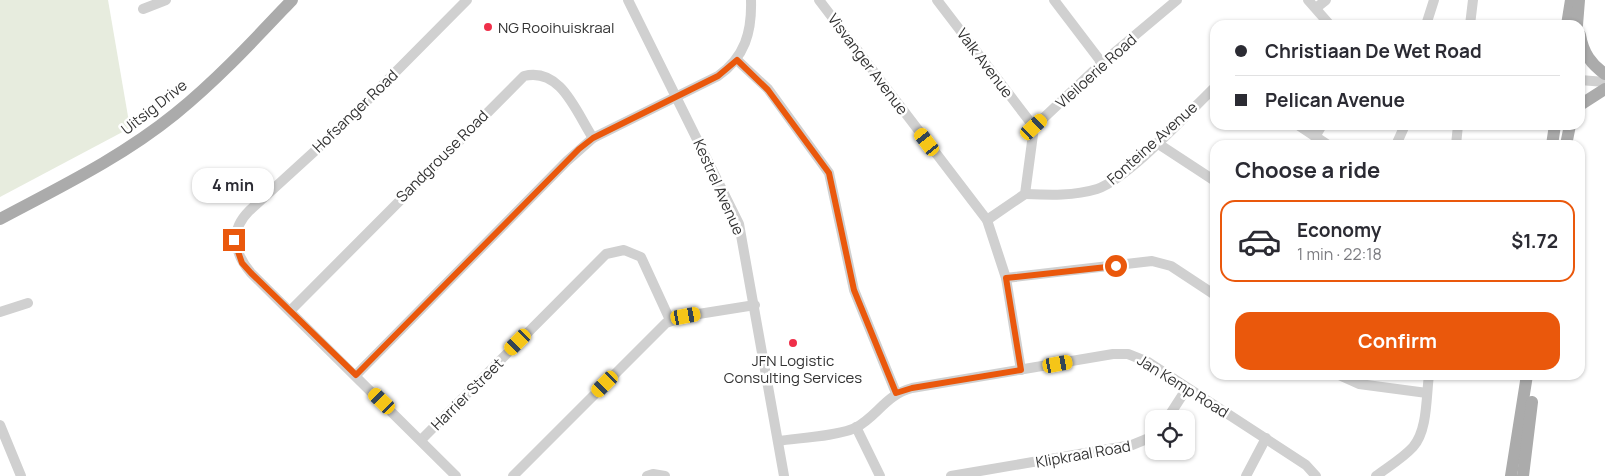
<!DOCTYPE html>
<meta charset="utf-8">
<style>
:root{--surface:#fff;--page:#f2f2f3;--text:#2b2b33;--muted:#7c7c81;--line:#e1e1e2;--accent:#ea580c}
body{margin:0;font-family:Manrope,sans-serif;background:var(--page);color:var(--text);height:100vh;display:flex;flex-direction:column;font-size:19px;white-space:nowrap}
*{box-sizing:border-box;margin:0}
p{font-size:16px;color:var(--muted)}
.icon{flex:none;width:28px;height:28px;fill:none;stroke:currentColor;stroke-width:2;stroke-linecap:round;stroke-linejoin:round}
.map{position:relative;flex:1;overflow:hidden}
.drawer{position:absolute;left:1210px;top:140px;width:375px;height:240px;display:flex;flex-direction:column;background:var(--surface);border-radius:15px;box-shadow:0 1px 4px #0004}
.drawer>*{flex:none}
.top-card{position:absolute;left:1210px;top:20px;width:375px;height:110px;border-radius:15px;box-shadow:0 1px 4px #0004;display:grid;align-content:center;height:110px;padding:0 25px;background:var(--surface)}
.tools{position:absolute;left:1145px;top:410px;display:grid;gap:10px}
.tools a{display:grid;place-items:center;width:50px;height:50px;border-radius:10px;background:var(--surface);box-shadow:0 1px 4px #0004;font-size:25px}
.end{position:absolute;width:22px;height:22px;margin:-11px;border:6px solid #ea580c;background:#fff;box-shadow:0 0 0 2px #fff}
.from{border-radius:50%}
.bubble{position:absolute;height:35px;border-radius:15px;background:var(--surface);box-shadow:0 1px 4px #0004;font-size:16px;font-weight:700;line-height:35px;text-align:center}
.car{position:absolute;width:15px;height:30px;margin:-15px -8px;border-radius:6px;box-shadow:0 0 4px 1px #0007;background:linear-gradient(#f5c518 24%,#345 0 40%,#f5c518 0 76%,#345 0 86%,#f5c518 0)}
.top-card b{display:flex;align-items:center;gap:18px;height:48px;font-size:19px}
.top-card b+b{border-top:1px solid var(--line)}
.top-card i{width:12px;height:12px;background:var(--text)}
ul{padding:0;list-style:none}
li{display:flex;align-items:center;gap:15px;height:82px;margin:0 10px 8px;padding:0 15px;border:2px solid var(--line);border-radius:15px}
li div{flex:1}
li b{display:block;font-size:19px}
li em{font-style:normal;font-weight:700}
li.active{border-color:var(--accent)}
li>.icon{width:45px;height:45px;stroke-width:1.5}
h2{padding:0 25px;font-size:22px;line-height:60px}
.button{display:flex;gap:10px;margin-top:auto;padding:10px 25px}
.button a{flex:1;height:58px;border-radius:15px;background:var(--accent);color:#fff;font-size:20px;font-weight:700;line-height:58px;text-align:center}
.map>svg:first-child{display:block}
.green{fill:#e7ecde}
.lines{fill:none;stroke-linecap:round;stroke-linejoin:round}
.minor{stroke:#d0d0d0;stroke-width:10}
.major{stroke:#ababab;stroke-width:12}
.route{stroke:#ea580c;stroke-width:6}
.poi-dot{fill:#ef2f49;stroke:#fff;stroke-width:2}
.labels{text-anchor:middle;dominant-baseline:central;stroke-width:5;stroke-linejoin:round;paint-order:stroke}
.poi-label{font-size:15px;fill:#333;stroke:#fff;text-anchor:start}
.street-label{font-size:15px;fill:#333;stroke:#fff}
</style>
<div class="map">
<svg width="1605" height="476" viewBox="0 0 1605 476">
<rect width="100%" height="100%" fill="#fff"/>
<polygon class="green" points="0,0 108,0 130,128 0,197"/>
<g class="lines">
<g class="minor">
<polyline points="628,0 739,224 784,476"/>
<polyline points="819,0 987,220 1006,278 1021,370"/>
<polyline points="937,0 1034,127"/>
<polyline points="1054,0 1102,63"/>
<polyline points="1308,0 1330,25"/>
<polyline points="1316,8 1326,0"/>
<polyline points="143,9 166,0"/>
<polyline points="1426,25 1434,0"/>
<polyline points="1470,25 1473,0"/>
<polyline points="737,60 768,89 829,173 854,290 896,393"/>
<polyline points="1580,80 1605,82"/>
<polyline points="1298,125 1328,145"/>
<polyline points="1315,137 1322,125"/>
<polyline points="1157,143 1215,181"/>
<polyline points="1396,145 1405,125"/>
<polyline points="1456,145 1458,125"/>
<path d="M1025,194C1050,195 1074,196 1097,189C1128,179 1190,111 1215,87"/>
<polyline points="987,220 1025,194 1034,127 1102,63 1177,0"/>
<polyline points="1006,278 1152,261 1171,266 1215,295"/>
<path d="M291,310L524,76C561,67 576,112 593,138"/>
<polyline points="0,312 28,303"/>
<path d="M356,375L567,161L593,138L718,76C745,57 752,32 751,0"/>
<polyline points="1339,375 1359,384 1427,393"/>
<polyline points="1167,419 1187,388"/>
<polyline points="0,425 21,476"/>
<polyline points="856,427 880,476"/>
<polyline points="421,440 606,254 624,250 641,257 670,320"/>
<path d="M778,441C798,438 838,436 855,428C877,417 885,395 912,388L1113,354H1128L1148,362L1306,465L1316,476"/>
<path d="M456,476L251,273C234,253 229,231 249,211L339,129L467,0"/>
<polyline points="513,476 666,323 686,316 755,305"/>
<polyline points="647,476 653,474 665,476"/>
<polyline points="951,476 1132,445 1154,436"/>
<polyline points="1246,476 1266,438"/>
<path d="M1376,476C1388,467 1403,458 1413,447C1428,430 1426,396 1429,375"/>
</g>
<g class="major">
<polyline points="1567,25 1571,0"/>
<polyline points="1577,25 1579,0"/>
<path d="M1580,35C1583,53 1591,64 1605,74"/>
<polyline points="1580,105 1605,89"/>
<polyline points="1552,145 1555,125"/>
<polyline points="1566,145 1570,125"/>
<path d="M0,219C60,187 122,157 175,114C218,79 255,39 292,0"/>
<polyline points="1511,476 1527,375"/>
<polyline points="1523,476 1532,402"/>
</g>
</g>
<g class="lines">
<polyline class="route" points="234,240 242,263 251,273 356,375 579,149 593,138 718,76 737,60 768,90 829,173 854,290 896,393 912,388 1021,370 1006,278 1116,266"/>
</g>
<g class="poi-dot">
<circle cx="488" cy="27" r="5"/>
<circle cx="793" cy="343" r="5"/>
</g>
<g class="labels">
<g class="poi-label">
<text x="498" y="27">NG Rooihuiskraal</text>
<text x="793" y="360" text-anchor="middle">JFN Logistic<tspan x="793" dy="17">Consulting Services</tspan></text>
</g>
<g class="street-label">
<text transform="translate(985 63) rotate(53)">Valk Avenue</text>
<text transform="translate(868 64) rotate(53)">Visvanger Avenue</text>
<text transform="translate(1096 71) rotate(-42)">Vleiloerie Road</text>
<text transform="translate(154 107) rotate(-38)">Uitsig Drive</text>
<text transform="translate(355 111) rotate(-44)">Hofsanger Road</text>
<text transform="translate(1152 143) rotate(-42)">Fonteine Avenue</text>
<text transform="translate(442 156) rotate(-45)">Sandgrouse Road</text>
<text transform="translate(719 187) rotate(66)">Kestrel Avenue</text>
<text transform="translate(1183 386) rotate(32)">Jan Kemp Road</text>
<text transform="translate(467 394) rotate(-45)">Harrier Street</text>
<text transform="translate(1083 454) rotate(-10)">Klipkraal Road</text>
</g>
</g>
</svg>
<div class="tools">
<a><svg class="icon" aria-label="locate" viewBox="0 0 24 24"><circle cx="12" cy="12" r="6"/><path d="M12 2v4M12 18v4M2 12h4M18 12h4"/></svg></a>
</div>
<i class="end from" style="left:1116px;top:266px"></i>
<i class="end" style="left:234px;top:240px"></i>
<div class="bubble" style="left:192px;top:168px;width:82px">4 min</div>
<i class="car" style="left:1034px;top:127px;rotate:47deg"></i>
<i class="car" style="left:927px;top:142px;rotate:323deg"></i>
<i class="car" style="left:686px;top:316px;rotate:80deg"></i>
<i class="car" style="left:518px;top:342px;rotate:225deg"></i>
<i class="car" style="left:1058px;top:364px;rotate:80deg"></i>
<i class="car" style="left:605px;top:384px;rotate:225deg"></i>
<i class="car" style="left:382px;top:401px;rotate:314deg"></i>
<div class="top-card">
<b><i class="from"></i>Christiaan De Wet Road</b>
<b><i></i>Pelican Avenue</b>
</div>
<section class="drawer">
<h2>Choose a ride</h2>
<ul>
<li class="active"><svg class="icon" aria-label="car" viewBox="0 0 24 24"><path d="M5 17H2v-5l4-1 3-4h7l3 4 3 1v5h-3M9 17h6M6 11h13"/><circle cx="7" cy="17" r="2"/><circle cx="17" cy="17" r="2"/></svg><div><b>Economy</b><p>1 min · 22:18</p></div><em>$1.72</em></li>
</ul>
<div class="button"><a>Confirm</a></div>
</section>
</div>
